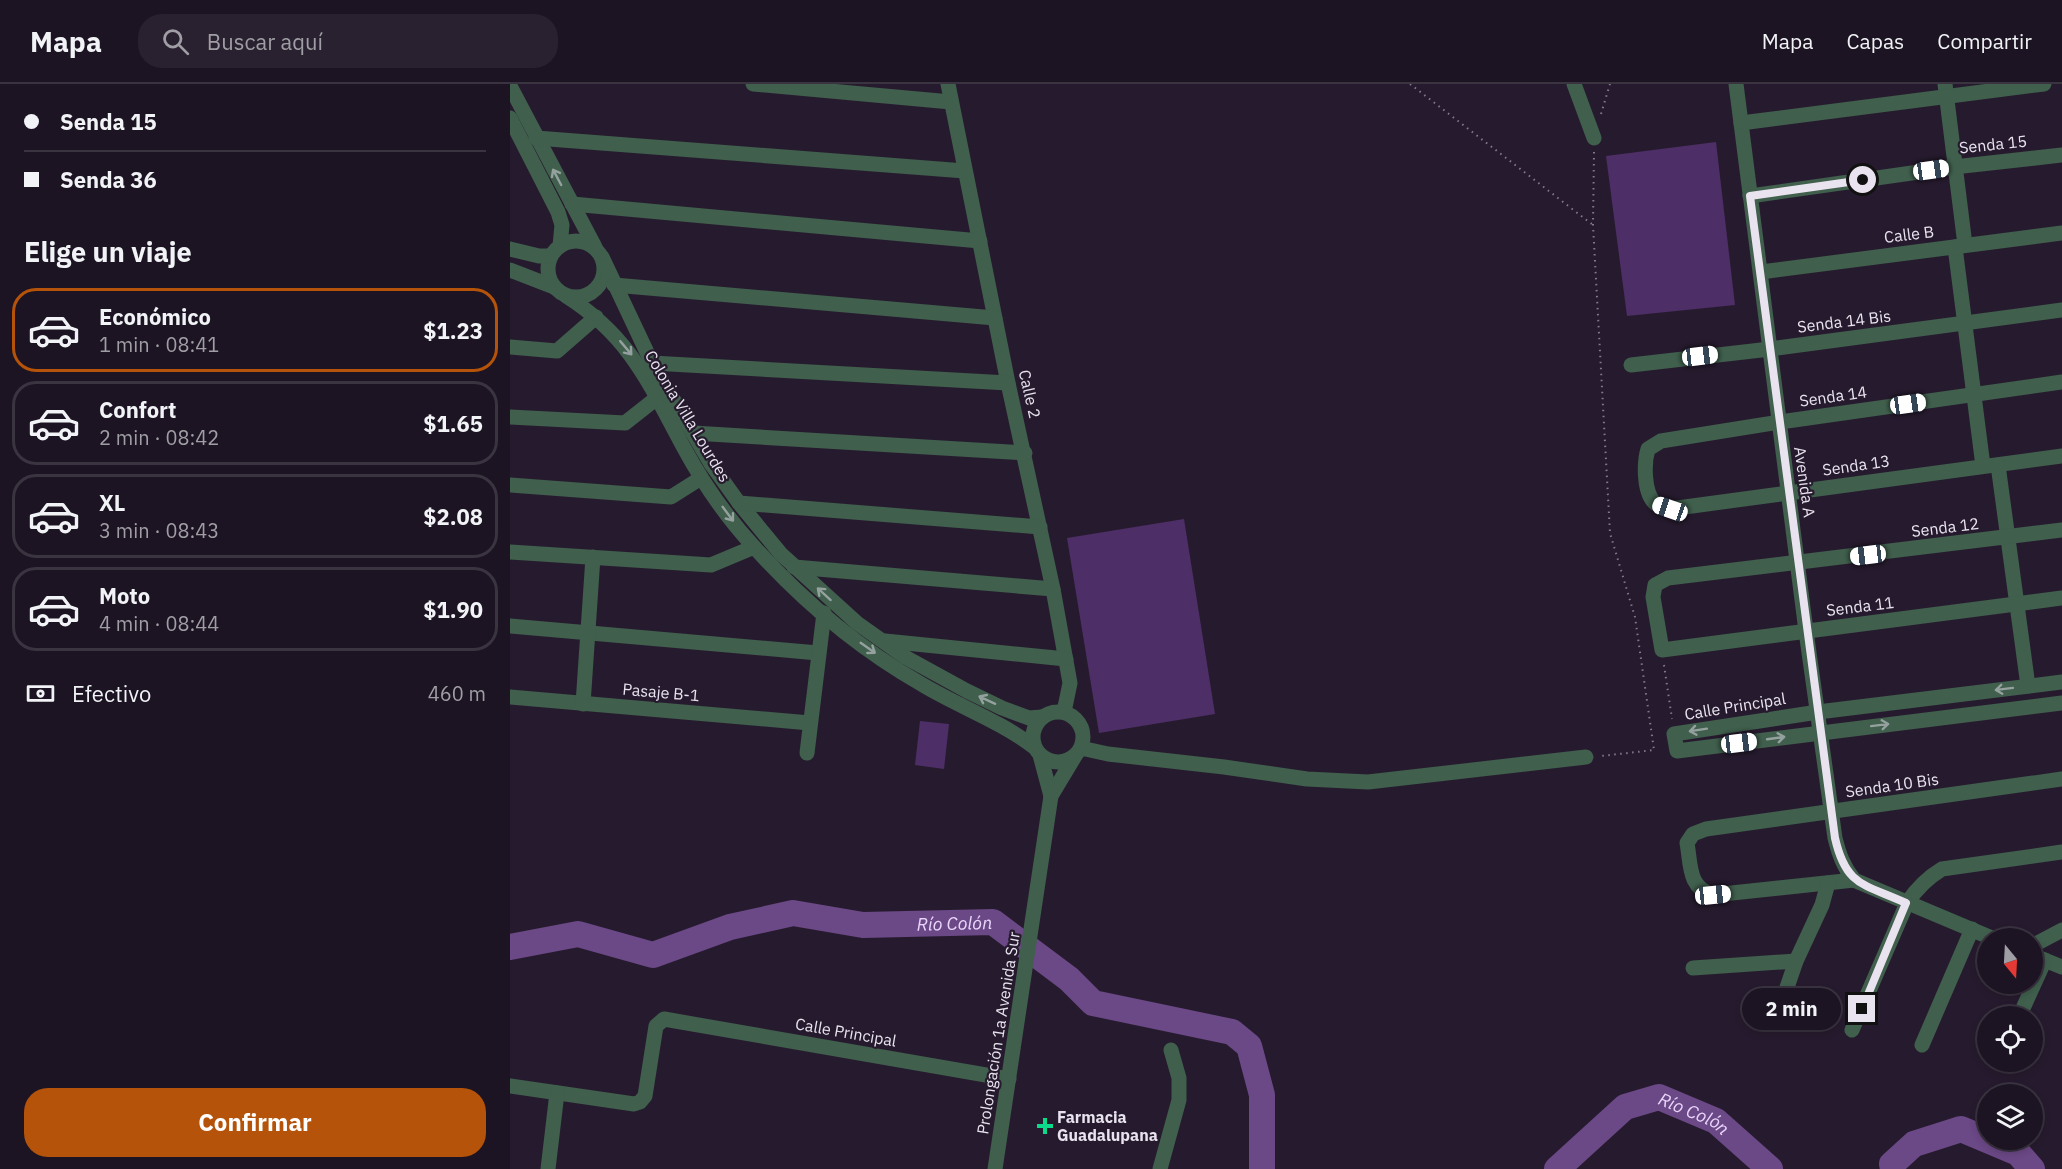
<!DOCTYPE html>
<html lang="es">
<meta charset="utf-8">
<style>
:root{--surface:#1c1422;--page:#29212f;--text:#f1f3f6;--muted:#a09ea5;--line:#3a3340;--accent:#b45309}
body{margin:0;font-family:"IBM Plex Sans",sans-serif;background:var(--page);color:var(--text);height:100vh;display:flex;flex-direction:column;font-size:22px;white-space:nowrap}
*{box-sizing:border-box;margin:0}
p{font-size:20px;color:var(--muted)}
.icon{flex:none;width:33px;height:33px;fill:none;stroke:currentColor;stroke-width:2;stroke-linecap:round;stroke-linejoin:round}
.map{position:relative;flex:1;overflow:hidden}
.sheet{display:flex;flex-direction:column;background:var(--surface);width:510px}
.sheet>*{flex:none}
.banner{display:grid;align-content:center;height:132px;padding:0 24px;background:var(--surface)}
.needle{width:39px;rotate:162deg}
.fabs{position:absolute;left:1467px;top:844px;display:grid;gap:12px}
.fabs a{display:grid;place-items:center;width:66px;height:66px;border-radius:50%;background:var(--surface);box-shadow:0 3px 9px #0003,0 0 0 2px var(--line);font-size:30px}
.end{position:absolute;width:27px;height:27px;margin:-14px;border:8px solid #e9e3ef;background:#111;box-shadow:0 0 0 3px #111}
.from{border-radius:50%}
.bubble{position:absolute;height:42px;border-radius:21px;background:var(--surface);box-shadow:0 3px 9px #0003,0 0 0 2px var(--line);font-size:20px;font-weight:800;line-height:42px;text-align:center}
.car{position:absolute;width:18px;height:36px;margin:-18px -9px;border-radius:8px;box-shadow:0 0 4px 2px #0007;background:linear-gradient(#fff 24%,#345 0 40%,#fff 0 76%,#345 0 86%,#fff 0)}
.banner b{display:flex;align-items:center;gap:21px;height:57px;font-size:22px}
.banner b+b{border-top:2px solid var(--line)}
.banner i{width:15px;height:15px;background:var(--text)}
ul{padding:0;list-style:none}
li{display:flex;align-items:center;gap:18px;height:84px;margin:0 12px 9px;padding:0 12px;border:3px solid var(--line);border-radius:24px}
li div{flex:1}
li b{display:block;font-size:22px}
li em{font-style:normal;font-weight:800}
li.current{border-color:var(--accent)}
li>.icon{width:54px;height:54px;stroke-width:1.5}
h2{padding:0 24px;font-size:27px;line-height:72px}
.pay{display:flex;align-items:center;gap:15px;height:66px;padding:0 24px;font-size:22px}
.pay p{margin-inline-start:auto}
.cta{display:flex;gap:12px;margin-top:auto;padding:12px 24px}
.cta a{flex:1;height:69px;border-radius:24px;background:var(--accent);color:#fff;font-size:24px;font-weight:800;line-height:69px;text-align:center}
header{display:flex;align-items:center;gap:36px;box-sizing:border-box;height:84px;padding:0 30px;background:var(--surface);border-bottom:2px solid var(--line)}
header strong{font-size:28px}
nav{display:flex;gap:33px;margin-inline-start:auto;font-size:21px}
.search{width:420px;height:54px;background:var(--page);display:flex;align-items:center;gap:15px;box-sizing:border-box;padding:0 21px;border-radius:24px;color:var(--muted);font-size:22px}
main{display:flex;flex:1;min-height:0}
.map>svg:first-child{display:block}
.green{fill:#4e2e66}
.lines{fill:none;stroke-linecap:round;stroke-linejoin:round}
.river{stroke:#6b4886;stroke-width:26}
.path{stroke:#827a8a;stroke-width:2;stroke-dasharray:1.5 4.5;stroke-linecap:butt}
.street{stroke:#405f4d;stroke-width:15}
.oneway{stroke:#94a19e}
.route{stroke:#e9e3ef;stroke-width:8}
.poi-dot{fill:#0cd98a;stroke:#261b2e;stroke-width:2}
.labels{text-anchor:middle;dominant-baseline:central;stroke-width:4.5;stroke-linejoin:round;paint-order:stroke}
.street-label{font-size:16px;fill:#e9e3ef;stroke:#261b2e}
.poi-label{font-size:16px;font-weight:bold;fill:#e9e3ef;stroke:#261b2e;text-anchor:start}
.water-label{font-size:18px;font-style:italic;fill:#ead6fb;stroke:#261b2e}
</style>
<header>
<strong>Mapa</strong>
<div class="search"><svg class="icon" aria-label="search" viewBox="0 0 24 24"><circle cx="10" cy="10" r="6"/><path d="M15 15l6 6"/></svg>Buscar aquí</div>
<nav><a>Mapa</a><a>Capas</a><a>Compartir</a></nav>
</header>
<main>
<section class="sheet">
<div class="banner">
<b><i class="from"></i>Senda 15</b>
<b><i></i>Senda 36</b>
</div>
<h2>Elige un viaje</h2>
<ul>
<li class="current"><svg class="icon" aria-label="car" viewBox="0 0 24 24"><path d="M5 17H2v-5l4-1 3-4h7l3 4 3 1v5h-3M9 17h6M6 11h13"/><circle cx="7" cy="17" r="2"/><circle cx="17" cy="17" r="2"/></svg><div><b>Económico</b><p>1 min · 08:41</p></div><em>$1.23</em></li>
<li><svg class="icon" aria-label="car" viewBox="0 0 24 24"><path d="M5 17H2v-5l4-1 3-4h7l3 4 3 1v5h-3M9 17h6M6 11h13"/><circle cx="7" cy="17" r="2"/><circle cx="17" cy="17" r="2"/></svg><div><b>Confort</b><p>2 min · 08:42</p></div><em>$1.65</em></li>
<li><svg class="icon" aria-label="car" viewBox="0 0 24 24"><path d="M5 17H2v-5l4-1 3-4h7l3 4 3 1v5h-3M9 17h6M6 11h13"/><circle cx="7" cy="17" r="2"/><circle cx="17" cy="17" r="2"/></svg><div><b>XL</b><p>3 min · 08:43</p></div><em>$2.08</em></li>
<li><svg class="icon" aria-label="car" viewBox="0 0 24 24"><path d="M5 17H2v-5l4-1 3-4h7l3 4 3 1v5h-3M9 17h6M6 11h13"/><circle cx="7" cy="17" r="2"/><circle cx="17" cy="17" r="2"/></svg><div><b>Moto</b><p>4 min · 08:44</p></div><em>$1.90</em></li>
</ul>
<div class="pay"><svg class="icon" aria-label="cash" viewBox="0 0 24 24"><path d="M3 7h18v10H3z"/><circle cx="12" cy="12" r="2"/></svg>Efectivo<p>460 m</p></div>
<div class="cta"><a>Confirmar</a></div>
</section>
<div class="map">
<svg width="1552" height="1085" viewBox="0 0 1552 1085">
<rect width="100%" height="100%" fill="#261b2e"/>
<g class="green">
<polygon points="1206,58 1225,221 1117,232 1096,72"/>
<polygon points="674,435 705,630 589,649 557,454"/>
<polygon points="410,637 439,640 434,685 405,681"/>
</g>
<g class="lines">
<g class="river">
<path id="s1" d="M0,863L68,850L143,871L220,843L283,829L353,841L483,838L559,895L583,919L722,948L739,962L752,1011V1085"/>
<path id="s2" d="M1047,1085L1115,1023L1149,1013L1206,1037L1260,1085"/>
<polyline points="1383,1085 1382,1080 1404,1060 1451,1045 1508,1069 1522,1085"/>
</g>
<g class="path">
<polyline points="900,0 1083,141"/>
<polyline points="1091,30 1100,0"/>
<polyline points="1084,68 1083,141 1100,449 1125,533 1144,666 1091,672"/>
<polyline points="1154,581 1162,635"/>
</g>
<g class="street">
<polyline points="243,0 441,18"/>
<polyline points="438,0 498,299 543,505 560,599 554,628"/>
<polyline points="1064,0 1084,54"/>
<path d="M1226,0L1296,547L1325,754C1329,770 1333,782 1344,796L1484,855"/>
<polyline points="1435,0 1455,161"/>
<polyline points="0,2 85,163"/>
<polyline points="0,34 48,128 52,141 50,162"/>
<polyline points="1231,39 1534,0"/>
<polyline points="26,54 455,87"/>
<polyline points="1240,112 1444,83 1552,71"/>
<polyline points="62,120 470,157"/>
<circle cx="66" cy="185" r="28"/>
<polyline points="1445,163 1473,382"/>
<polyline points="0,165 29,172 41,172"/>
<polyline points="92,173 142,279 201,380 229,419 271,470 347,539 395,573 457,607 492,624 519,634 532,633"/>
<polyline points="0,186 44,203"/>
<polyline points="1251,188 1552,149"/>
<polyline points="104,201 485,234"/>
<path d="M56,212C120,252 140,301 174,364C193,399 218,435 245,464C293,517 351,566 413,601C450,623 490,637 524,663"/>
<polyline points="0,263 47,267 86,233"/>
<polyline points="142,279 498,299"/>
<polyline points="1121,281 1260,265 1552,226"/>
<path d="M1552,298L1270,338L1151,357L1138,365C1134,378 1133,410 1146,420C1149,422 1156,423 1160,425L1552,372"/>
<polyline points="0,333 115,339 148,313"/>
<polyline points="183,349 515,369"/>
<polyline points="1488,381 1518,602"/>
<polyline points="0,401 161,413 191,394"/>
<polyline points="229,419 530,443"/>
<polyline points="1552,446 1158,494 1145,501 1143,513 1152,566 1552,514"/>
<polyline points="0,468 201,481 244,463"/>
<polyline points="284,483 543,505"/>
<polyline points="0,542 308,569"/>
<polyline points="375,557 556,575"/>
<polyline points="1552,598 1308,628 1164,650 1167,667 1552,619"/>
<polyline points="0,613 300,639"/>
<polyline points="73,620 83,473"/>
<circle cx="548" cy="653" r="25"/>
<polyline points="571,664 598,670 714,683 797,695 858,698 1076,673"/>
<polyline points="297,669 314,529"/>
<polyline points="530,671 541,712"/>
<path d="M1344,796L1203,811C1178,804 1181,781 1177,759L1183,750L1196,745L1552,695"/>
<polyline points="1522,862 1552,846"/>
<polyline points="1527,873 1552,883"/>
<polyline points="1183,884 1286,877"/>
<polyline points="1273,915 1286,877 1312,821 1318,799"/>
<polyline points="1509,933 1535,876"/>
<path d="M1342,946L1397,819C1407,804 1417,794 1432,785L1552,768"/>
<polyline points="1412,961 1462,845"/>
<polyline points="0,1002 124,1020 130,1018 135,1012 146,942 154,935 499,995"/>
<polyline points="38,1085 47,1009"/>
<polyline points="485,1085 541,712 565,672"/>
<polyline points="650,1085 669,1016 669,994 661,966"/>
</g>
</g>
<defs><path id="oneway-shaft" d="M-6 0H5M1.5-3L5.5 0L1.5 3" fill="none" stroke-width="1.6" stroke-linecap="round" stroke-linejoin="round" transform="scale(1.5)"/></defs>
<g class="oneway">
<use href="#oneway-shaft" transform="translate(47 93) rotate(-118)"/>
<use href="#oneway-shaft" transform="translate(116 264) rotate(50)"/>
<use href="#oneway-shaft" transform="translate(218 430) rotate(53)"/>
<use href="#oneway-shaft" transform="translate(314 510) rotate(-138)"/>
<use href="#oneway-shaft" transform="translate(358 564) rotate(35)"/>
<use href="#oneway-shaft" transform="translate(1494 605) rotate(173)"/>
<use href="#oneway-shaft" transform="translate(477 616) rotate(-155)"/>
<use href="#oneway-shaft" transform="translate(1370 641) rotate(-7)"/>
<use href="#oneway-shaft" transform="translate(1188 646) rotate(171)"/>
<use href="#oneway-shaft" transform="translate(1266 654) rotate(-8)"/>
</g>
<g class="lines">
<path class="route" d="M1352,925L1396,819C1355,800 1336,803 1325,754L1240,112L1353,96"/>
</g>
<path class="poi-dot" d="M532 1033h6v6h6v6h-6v6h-6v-6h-6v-6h6z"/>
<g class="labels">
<g class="street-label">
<text transform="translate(1483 60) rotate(-6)">Senda 15</text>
<text transform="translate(1399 150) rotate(-7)">Calle B</text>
<text transform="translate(1334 237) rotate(-7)">Senda 14 Bis</text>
<text transform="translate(520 310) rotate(77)">Calle 2</text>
<text transform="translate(1323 312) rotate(-8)">Senda 14</text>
<text transform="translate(178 332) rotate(59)">Colonia Villa Lourdes</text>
<text transform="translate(1346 381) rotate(-8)">Senda 13</text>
<text transform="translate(1295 398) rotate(82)">Avenida A</text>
<text transform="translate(1435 443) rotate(-7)">Senda 12</text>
<text transform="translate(1350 522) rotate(-7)">Senda 11</text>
<text transform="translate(151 608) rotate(5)">Pasaje B-1</text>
<text transform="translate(1225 622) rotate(-9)">Calle Principal</text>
<text transform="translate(1382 701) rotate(-8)">Senda 10 Bis</text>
<text transform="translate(336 948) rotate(10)">Calle Principal</text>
<text transform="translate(488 949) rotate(-81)">Prolongación 1a Avenida Sur</text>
</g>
<g class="poi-label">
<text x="547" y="1033">Farmacia<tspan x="547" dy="18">Guadalupana</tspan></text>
</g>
<g class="water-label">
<text stroke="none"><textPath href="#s1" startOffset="456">Río Colón</textPath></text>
<text stroke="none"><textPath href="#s2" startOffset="166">Río Colón</textPath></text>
</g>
</g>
</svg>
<div class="fabs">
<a><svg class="needle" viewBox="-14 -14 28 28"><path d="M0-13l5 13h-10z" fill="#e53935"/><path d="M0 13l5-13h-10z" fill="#a09ea5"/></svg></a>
<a><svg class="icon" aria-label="locate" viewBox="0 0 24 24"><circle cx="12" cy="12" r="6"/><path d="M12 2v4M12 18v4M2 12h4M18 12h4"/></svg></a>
<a><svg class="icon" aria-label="layers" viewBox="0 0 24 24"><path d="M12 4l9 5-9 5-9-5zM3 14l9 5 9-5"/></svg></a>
</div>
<i class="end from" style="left:1353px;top:96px"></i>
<i class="end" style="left:1352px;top:925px"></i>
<div class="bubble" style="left:1232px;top:904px;width:99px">2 min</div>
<i class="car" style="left:1421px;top:86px;rotate:82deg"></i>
<i class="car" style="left:1190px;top:272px;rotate:83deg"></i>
<i class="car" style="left:1398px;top:320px;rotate:82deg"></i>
<i class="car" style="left:1160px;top:425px;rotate:289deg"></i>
<i class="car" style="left:1358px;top:471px;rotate:263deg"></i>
<i class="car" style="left:1229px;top:659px;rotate:83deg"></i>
<i class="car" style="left:1203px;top:811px;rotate:84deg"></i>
</div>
</main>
